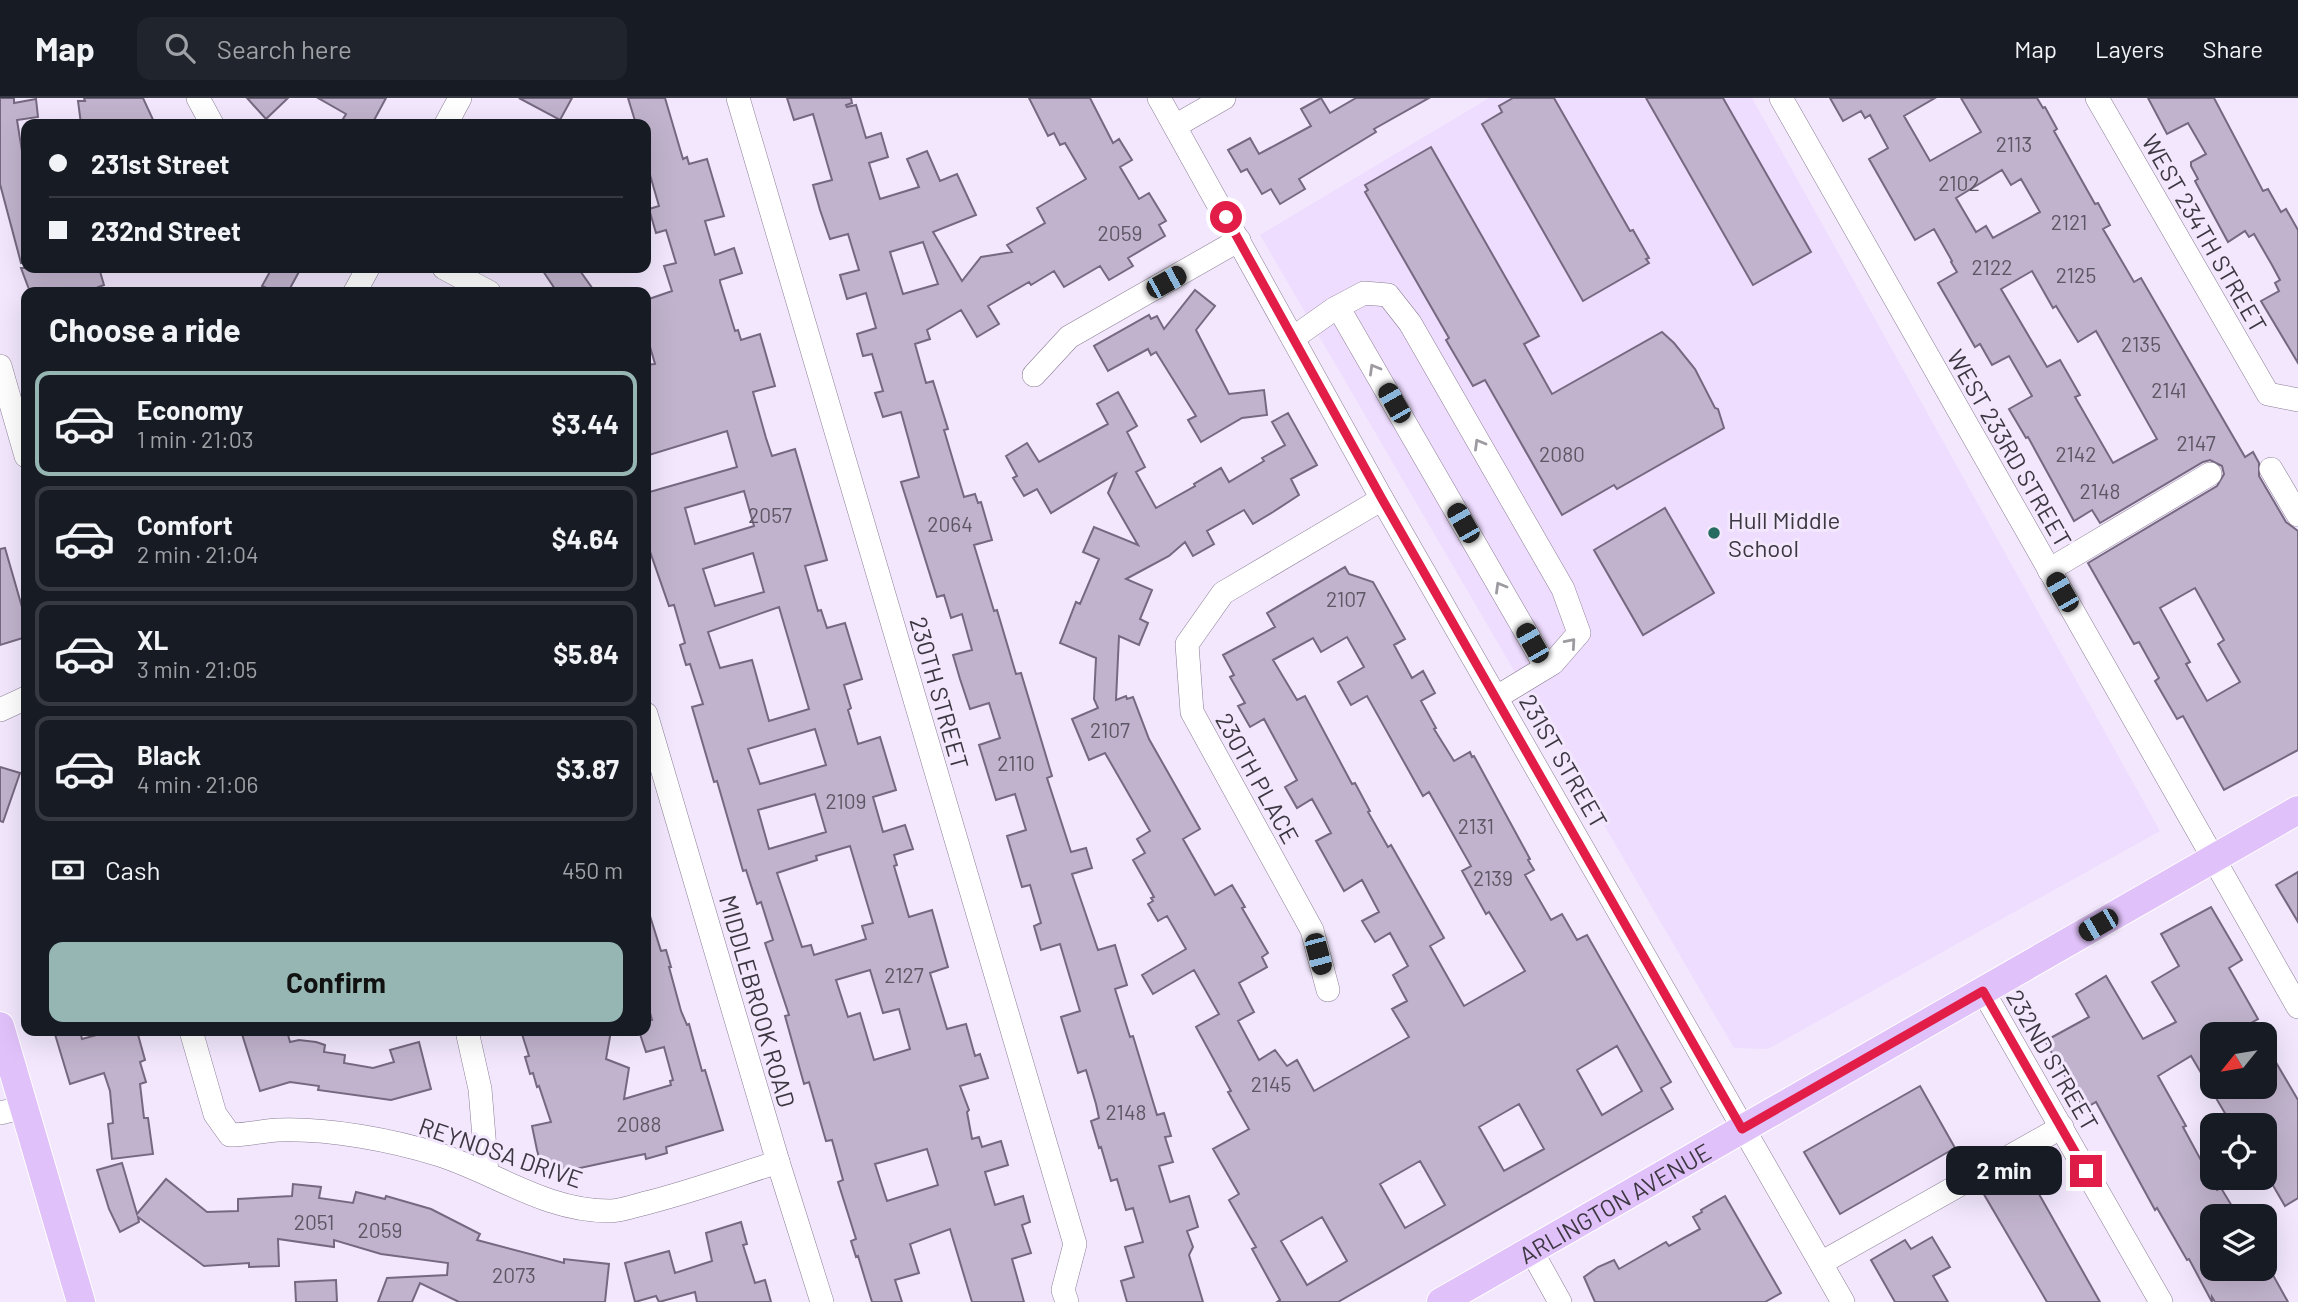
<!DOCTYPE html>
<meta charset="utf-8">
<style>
:root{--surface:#171b24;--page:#20242c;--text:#f1f3f6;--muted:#9ea1a6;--line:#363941;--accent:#95b6b2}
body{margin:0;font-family:Barlow,sans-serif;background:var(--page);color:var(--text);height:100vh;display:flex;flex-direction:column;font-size:26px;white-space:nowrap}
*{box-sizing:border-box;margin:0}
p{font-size:23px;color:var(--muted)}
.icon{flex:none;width:38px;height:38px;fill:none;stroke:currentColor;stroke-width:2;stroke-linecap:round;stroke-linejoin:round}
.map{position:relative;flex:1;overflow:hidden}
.drawer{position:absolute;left:21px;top:189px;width:630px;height:749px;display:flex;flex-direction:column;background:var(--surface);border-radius:14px;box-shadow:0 7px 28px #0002}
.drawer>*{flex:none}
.top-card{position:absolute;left:21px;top:21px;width:630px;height:154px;border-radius:14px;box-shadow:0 7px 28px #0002;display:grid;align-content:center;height:154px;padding:0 28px;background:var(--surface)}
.needle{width:46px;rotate:240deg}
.tools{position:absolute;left:2200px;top:924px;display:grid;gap:14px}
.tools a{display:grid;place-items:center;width:77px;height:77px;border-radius:14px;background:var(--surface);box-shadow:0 7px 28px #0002;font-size:35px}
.end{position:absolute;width:32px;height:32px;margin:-16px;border:9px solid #e11d48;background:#fff;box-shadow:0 0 0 4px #fff}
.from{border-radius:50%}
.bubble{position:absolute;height:49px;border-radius:14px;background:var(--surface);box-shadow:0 7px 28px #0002;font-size:23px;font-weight:700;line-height:49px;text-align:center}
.car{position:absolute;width:21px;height:42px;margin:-21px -10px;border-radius:9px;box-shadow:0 0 5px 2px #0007;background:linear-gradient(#222 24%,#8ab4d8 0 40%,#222 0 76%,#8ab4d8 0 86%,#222 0)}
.top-card b{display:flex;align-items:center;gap:24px;height:66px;font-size:26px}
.top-card b+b{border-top:2px solid var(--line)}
.top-card i{width:18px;height:18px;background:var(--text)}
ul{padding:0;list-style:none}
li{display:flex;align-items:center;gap:21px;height:105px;margin:0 14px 10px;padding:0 14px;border:4px solid var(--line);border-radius:14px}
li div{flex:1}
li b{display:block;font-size:26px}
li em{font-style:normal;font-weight:700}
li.active{border-color:var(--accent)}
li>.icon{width:63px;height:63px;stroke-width:1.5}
h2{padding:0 28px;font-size:32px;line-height:84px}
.pay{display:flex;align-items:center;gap:18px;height:77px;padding:0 28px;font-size:26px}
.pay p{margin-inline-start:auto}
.primary-button{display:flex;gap:14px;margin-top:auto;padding:14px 28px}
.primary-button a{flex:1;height:80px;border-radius:14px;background:var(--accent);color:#111;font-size:28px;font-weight:700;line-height:80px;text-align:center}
header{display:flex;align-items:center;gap:42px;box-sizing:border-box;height:98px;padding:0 35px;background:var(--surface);border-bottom:2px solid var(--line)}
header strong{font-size:33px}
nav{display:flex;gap:38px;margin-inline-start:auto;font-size:24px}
.search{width:490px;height:63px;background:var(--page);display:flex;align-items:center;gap:18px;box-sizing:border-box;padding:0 24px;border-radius:14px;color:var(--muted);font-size:26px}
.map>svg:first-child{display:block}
.built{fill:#efddff}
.building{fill:#c1b3cd;stroke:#756880;stroke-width:2;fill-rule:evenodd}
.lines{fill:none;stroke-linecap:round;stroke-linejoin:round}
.minor-casing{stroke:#8a7d95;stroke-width:24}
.major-casing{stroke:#fff;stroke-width:30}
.minor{stroke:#fff;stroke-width:23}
.major{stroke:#e0c1f9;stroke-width:28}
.oneway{stroke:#9e9ba0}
.route{stroke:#e11d48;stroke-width:9}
.poi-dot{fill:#256b60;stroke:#f2e7fd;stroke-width:2.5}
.labels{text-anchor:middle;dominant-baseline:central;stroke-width:6;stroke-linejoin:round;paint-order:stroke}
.number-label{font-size:21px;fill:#5d5664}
.street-label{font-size:24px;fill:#3c3741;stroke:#f2e7fd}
.poi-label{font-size:24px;fill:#3c3741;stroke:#f2e7fd;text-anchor:start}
</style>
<header>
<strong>Map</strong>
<div class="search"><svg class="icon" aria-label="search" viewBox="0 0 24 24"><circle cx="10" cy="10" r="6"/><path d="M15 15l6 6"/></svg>Search here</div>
<nav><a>Map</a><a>Layers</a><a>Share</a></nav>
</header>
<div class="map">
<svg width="2298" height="1204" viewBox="0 0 2298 1204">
<rect width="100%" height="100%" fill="#f2e7fd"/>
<polygon class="built" points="1489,0 1752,0 2160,733 1768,951 1734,950 1260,137"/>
<g class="building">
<polygon points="0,0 14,0 14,5 36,1 38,19 17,22 26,78 26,164 21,165 0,86"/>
<polygon points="84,0 143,0 155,26 81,26 78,3 85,3"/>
<polygon points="247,0 288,0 266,21"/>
<polygon points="318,0 386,0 372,26 340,26 346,16"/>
<polygon points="519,0 572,0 560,22"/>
<path d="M628,0H665L683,61L687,59L689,66L707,61L724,118L705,123L715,157L734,150L742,175L720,182V184L735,233L738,232L741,242L760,236L775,288L753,294L766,340L772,358L795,351L827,462L805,468L818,513L821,512L827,530L845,525L862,581L844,587L851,610L848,612L858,646L880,639L896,692L873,699L883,734L905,727L913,751L894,757L897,767L894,768L909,819L932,812L948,869L930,875L947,931L966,926L975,958L980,956L988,980L960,988L969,1012L967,1014L972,1041L979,1039L982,1049L1001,1043L1008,1067L985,1074L995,1107L1023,1098L1030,1124L1022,1127L1031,1155L1012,1161L1024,1204H972L950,1131L910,1146L919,1175L895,1182L902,1204H872L858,1158L856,1159L851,1143L856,1141L838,1084L843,1082L832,1042L826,1043L809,984L804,986L785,918L789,917L765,845L773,842L761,804L757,806L746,772L743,773L717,683L714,684L692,609L703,606L690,566L686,567L680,547L685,545L674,507L669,508L646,442V395L737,369L727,333L646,358V267L655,266L646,235V202L672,193L664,168L676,165L666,132L656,135L649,111L659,108L646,63V26H636ZM744,393L754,428L695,446L685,410ZM753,455L764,494L715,508L703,471ZM779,509L809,611L769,623L752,562L720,570L708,534ZM815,631L826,667L760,686L748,651ZM815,696L826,734L769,751L758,712ZM850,748L873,825L862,828L866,841L814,857L811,847L802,849L777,775L817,762L816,758ZM870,872L883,915L899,911L910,951L874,962L860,915L848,919L836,882ZM927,1051L938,1087L887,1103L875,1066Z"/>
<path d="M787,0H851L852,5L846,7L847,9L856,7L866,40L881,35L888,59L869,65L880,101L919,89L907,61L927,53L940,83L957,76L976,117L933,134L962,183L981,159L1012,154L1007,147L1045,125L1037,110L1086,81L1065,45L1060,47L1054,35L1048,38L1029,0H1090L1113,45L1119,41L1132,62L1120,69L1139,101L1149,95L1166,123L1159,127L1165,138L1128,160L1133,168L1109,182L1100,168L1064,189L1054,173L1031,187L1029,184L988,208L999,226L977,239L961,212L927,232L930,241L915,246L926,285L933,283L948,331L944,332L964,399L975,396L978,405L981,404L992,442L974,447L994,513L997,512L1016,576L1021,575L1052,678L1047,680L1071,754L1086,750L1092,770L1072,776L1098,852L1115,847L1127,887L1115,891L1130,939L1133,938L1157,1017L1164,1015L1171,1038L1165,1039L1173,1064L1159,1068L1170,1104L1189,1098L1198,1129L1187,1133L1193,1149L1189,1157L1203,1204H1127L1121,1183L1134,1179L1125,1149L1143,1144L1133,1110L1126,1112L1117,1081L1111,1083L1101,1049L1099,1050L1091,1023L1099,1020L1096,1006L1086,972L1078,975L1061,919L1080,913L1060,846L1041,852L1034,828L1041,825L1030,787L1022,789L1007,738L1026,732L1015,696L996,702L979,647L1000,640L989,605L970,611L960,581L953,557L972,552L962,516L951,520L944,497L937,499L901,384L919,379L901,314L883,319L875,295L883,293L872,256L863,258L857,236L876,230L866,195L847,201L840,177L859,172L848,136L830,141L820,112L813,87L832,82L813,16L794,22ZM923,144L938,186L903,196L890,154Z"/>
<polygon points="1321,0 1330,15 1356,0 1429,0 1374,31 1376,34 1299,81 1305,91 1280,106 1271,91 1262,96 1247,71 1241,74 1228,52 1250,40 1259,56 1311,28 1301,11"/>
<polygon points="1513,0 1554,0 1630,133 1633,132 1649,160 1646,161 1649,165 1583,203 1482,26 1502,14 1499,8"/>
<polygon points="1646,0 1723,0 1811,154 1753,187"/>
<path d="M1830,0H1935L1904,18L1930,63L1981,34L1961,0H2037L2043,10L2045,9L2057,31L2054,33L2095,106L2098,105L2110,127L2103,131L2134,184L2141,180L2245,359L2253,354L2259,365V378L2286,424L2298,433V652L2224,692L2183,618L2177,621L2155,583L2159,580L2139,544L2134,546L2088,465L2217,388L2224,376L2222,368L2210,362L2203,364L2100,425L2092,412L2074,423L2028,339L2026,340L2009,311L2032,298L2009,258L1992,267L1980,246L1975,249L1956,216L1938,185L1957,174L1951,164L1952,163L1934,131L1915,142L1869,61L1888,50L1870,17L1865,20L1861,13L1843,23ZM2002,72L2011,87L2021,81L2040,114L1993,140L1986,128L1976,134L1956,100ZM2032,173L2053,210L2056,208L2078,244L2096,233L2157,341L2113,365L2075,299L2080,297L2060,262L2047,269L2001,191ZM2195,490L2224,542L2218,546L2240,584L2207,603L2186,566L2190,564L2160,510Z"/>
<polygon points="2148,0 2214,0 2263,93 2268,91 2281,114 2286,111 2298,132 2298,265 2261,203 2279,193 2275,185 2280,182 2272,167 2254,136 2249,139 2245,133 2228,144 2195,83 2198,81 2191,68 2191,64 2206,56 2188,25 2167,36"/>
<polygon points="1431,49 1539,238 1524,246 1552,296 1662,234 1674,245 1695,271 1715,310 1718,311 1724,330 1617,391 1614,387 1562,417 1485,282 1473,288 1446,242 1449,240 1365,94 1368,92 1365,87"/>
<polygon points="21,170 99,170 104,187 98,189 100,194 30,194"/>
<polygon points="272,170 301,170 288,194 275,194 262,188"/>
<polygon points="541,170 578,170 595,194 557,194"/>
<polygon points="1195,192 1215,208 1196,232 1229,296 1264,292 1267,317 1242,320 1201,344 1188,322 1196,318 1156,254 1151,257 1148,251 1108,273 1094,248 1149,217 1151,221 1157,218 1164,231"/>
<path d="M1118,294L1137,328L1127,334L1145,369L1136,374L1156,410L1195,388L1194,386L1221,370L1229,384L1264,363L1262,360L1285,347L1272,324L1288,315L1317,367L1291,381L1299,397L1273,414L1253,426L1244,412L1207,433L1214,446L1193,458L1185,444L1169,458L1126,481L1152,492L1140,521L1148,525L1139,547L1119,538L1116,602L1126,598L1127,601L1133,599L1149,641L1200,731L1183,741L1215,797L1232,787L1245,809L1242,810L1268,855L1262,859L1267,869L1239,885L1254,914L1238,923L1259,962L1275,952L1287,968L1297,962L1314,993L1409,939L1392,911L1407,903L1393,877L1408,868L1390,835L1375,844L1362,823L1379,814L1362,782L1344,793L1316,743L1331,735L1312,701L1297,710L1285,689L1297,682L1264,621L1250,629L1238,608L1245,605L1230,579L1234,577L1223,557L1275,529L1267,515L1345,469L1349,476L1373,484L1405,541L1394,547L1412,580L1423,573L1435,595L1421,603L1436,630L1434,631L1454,663L1470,654L1472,659L1474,658L1530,761L1528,762L1534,772L1525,777L1551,822L1562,816L1577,842L1587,837L1671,984L1661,990L1673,1011L1338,1204H1277L1280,1202L1252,1151L1256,1149L1229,1102L1239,1096L1213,1051L1249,1031L1228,994L1231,993L1196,929L1219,916L1194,872L1153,896L1142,877L1186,851L1167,818L1158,823L1148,806L1153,803L1151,800L1154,799L1133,762L1145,755L1137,741L1150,733L1105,655L1089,662L1072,621L1098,610L1094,601L1096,560L1060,545L1076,504L1080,506L1099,461L1083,454L1094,429L1138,447L1108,395L1116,376L1051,415L1037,391L1024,398L1013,380L1017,378L1006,358L1027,345L1039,364L1108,326L1097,306ZM1347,539L1364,569L1338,584L1351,607L1367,598L1423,698L1429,694L1471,768L1462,773L1486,816L1489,814L1525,873L1464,908L1430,848L1444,840L1391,747L1388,749L1368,714L1370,713L1355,685L1352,686L1305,598L1297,602L1273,562L1313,540L1321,554ZM1617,948L1642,993L1602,1017L1577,972ZM1519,1006L1544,1051L1504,1073L1479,1029ZM1420,1063L1445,1107L1405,1130L1380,1086ZM1322,1119L1347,1163L1307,1187L1281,1143Z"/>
<polygon points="1665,410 1714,495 1643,537 1594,452"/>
<polygon points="5,450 26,523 26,539 0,547 0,451"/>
<polygon points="0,669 20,675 3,724 0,723"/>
<polygon points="2298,774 2298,824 2276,787"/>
<polygon points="2211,809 2242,862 2229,870 2258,921 2231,936 2212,936 2212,989 2264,989 2264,944 2298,1002 2298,1100 2285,1108 2264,1072 2264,1027 2232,1027 2191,958 2158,978 2186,1028 2183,1029 2217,1092 2221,1090 2238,1118 2212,1118 2212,1171 2264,1171 2264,1161 2288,1204 2215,1204 2212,1199 2212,1204 2189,1161 2187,1162 2157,1110 2155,1112 2096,1004 2084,1011 2045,943 2089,919 2076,896 2106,878 2143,941 2176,924 2152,884 2179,868 2161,836"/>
<polygon points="646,818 650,818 661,853 666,852 671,869 669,869 681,913 687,927 689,926 702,973 705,972 723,1032 666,1049 667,1055 646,1061 645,1056 557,1075 546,1069 545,1066 541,1067 537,1052 532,1028 551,1024 539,988 537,989 533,975 530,976 525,959 529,958 521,933 611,933 606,961 629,970 624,1001 671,987 670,983 673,982 664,949 646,954 639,933 646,933 646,923 652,922 646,900"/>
<polygon points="54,933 80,933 82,941 111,933 137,933 145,962 140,964 146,984 140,986 144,1020 148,1020 153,1056 112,1061 108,1026 113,1025 110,993 104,975 70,986"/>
<polygon points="241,933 287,933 290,944 299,942 316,944 325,947 324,954 345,957 344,965 373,970 394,964 390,952 419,944 431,991 391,1002 318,992 319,988 290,984 260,993"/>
<polygon points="1920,988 1955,1050 1840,1116 1804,1054"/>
<polygon points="122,1065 137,1116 166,1081 207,1114 238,1113 238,1101 292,1098 293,1086 321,1089 319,1100 353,1105 356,1094 385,1101 386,1098 431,1111 480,1136 477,1142 564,1165 564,1161 609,1166 605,1204 459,1204 420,1185 412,1204 378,1204 387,1180 447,1177 448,1165 381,1156 334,1142 334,1149 278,1141 279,1168 249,1169 249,1165 204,1168 138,1119 139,1124 120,1134 109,1111 97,1072"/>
<polygon points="2013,1075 2024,1093 2035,1089 2100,1204 2047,1204 1982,1093"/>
<polygon points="1725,1098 1781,1195 1765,1204 1595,1204 1584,1179 1598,1169 1614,1162 1619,1171 1666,1144 1669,1148 1700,1131 1693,1119 1702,1114 1701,1112"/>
<polygon points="741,1124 747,1146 743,1147 755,1185 765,1182 771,1204 697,1204 695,1194 659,1204 656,1198 635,1204 625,1165 669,1153 675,1175 712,1163 706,1135"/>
<polygon points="1932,1139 1950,1169 1933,1178 1948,1204 1895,1204 1871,1162 1905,1142 1911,1151"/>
<polygon points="336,1182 337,1204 296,1204 295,1184"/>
</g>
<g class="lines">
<defs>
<g id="minor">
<polyline points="198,0 212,26"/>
<polyline points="738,0 1075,1146 1063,1192 1067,1204"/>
<polyline points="1159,0 1382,401 1843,1204"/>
<polyline points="1781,0 2298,909"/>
<polyline points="2097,0 2268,296 2298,302"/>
<polyline points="446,26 460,0"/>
<polyline points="1175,28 1224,0"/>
<polyline points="444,170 489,194"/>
<polyline points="355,194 368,170"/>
<polyline points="1338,209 1546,569"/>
<polyline points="1293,240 1334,211 1364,195 1388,197 1410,225 1563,491 1579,535 1553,565 1497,599"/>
<polyline points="0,268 26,358"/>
<polyline points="1034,277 1069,239 1239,142"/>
<polyline points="2271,371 2298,417"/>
<polyline points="2049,472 2210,376"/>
<polyline points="0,612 26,600"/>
<polyline points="646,616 778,1064 822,1204"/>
<polyline points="1328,892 1312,832 1192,614 1187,546 1223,495 1382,401"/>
<polyline points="1983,893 2161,1204"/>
<path d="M191,933L215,1016L230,1037C246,1037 262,1033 278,1032C328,1030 392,1042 440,1057C498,1076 546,1113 610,1113C621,1113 634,1108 646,1105C690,1094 734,1078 778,1064"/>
<polyline points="467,933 480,991 487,1075"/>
<polyline points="0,1015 24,1009"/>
<polyline points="1531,1152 1560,1204"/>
<polyline points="1821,1165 2062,1029"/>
</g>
<g id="major">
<polyline points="0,928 81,1204"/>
<path id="s1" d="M1441,1204L2298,712"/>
</g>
</defs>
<use href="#minor" class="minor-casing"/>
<use href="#major" class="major-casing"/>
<use href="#minor" class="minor"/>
<use href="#major" class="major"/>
</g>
<defs><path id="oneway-chevron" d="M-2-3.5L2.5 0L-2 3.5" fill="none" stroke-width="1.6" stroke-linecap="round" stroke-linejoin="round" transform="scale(1.75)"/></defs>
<g class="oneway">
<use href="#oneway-chevron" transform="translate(1374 271) rotate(-120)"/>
<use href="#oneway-chevron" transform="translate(1479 346) rotate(-120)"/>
<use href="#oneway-chevron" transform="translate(1500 489) rotate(-120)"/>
<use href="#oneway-chevron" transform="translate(1571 545) rotate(-49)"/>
</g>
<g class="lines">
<polyline class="route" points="1226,119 1382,401 1742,1031 1983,893 2086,1073"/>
</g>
<circle class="poi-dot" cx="1714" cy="435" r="7"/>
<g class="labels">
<g class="number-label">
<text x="2014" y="45">2113</text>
<text x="1959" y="84">2102</text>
<text x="2069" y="123">2121</text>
<text x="1120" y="134">2059</text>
<text x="1992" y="168">2122</text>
<text x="2076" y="176">2125</text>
<text x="2141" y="245">2135</text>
<text x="2169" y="291">2141</text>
<text x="2196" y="344">2147</text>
<text x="1562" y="355">2080</text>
<text x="2076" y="355">2142</text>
<text x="2100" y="392">2148</text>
<text x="770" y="416">2057</text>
<text x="950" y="425">2064</text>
<text x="1346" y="500">2107</text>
<text x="1110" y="631">2107</text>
<text x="1016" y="664">2110</text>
<text x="846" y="702">2109</text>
<text x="1476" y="727">2131</text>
<text x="1493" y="779">2139</text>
<text x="904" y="876">2127</text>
<text x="1271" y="985">2145</text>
<text x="1126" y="1013">2148</text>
<text x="639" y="1025">2088</text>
<text x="314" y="1123">2051</text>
<text x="380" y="1131">2059</text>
<text x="514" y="1176">2073</text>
</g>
<g class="street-label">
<text transform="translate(2205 135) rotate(60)">WEST 234TH STREET</text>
<text transform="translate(2010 350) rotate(60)">WEST 233RD STREET</text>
<text transform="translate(940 595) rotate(74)">230TH STREET</text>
<text transform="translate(1564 663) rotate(60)">231ST STREET</text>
<text transform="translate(1258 680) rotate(61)">230TH PLACE</text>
<text transform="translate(758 903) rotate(74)">MIDDLEBROOK ROAD</text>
<text transform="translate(2053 962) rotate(60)">232ND STREET</text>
<text transform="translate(501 1054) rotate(19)">REYNOSA DRIVE</text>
<text stroke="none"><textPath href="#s1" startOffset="200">ARLINGTON AVENUE</textPath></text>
</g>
<g class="poi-label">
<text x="1728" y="421">Hull Middle<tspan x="1728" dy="28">School</tspan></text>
</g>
</g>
</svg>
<div class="tools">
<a><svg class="needle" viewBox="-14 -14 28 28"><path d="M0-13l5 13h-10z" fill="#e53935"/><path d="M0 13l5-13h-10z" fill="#9ea1a6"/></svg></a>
<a><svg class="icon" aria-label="locate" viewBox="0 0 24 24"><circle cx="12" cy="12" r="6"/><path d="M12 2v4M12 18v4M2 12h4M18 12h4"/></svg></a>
<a><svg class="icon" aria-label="layers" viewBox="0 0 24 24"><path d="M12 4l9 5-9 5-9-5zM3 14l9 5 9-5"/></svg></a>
</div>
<i class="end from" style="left:1226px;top:119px"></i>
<i class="end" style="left:2086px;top:1073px"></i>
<div class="bubble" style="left:1946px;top:1048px;width:116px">2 min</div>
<i class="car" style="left:1166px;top:184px;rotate:61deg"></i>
<i class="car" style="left:1394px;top:305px;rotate:330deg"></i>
<i class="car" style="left:1463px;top:425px;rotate:330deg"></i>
<i class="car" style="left:2062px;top:494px;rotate:330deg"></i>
<i class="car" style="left:1532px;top:545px;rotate:330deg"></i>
<i class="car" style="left:2098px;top:827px;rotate:240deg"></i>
<i class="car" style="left:1318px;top:856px;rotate:165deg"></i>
<div class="top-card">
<b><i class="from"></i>231st Street</b>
<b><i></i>232nd Street</b>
</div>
<section class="drawer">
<h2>Choose a ride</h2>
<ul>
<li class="active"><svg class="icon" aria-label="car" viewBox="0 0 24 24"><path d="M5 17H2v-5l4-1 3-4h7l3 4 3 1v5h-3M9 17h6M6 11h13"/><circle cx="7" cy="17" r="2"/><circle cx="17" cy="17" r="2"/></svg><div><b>Economy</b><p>1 min · 21:03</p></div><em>$3.44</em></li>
<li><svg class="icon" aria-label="car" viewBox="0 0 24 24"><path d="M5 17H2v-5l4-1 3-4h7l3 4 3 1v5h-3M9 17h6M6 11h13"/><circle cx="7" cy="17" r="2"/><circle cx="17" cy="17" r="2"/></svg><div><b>Comfort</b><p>2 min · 21:04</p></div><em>$4.64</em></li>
<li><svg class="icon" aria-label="car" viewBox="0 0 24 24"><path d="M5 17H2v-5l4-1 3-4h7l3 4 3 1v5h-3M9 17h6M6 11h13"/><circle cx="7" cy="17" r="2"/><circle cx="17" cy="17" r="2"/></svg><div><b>XL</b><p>3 min · 21:05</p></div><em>$5.84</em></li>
<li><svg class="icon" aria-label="car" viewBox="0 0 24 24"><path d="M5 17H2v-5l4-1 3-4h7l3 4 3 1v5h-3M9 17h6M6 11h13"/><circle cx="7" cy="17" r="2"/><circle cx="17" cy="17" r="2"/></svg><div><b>Black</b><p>4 min · 21:06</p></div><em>$3.87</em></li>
</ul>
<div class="pay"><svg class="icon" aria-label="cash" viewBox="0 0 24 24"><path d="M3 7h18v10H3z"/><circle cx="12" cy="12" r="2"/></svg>Cash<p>450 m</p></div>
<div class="primary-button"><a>Confirm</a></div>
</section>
</div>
